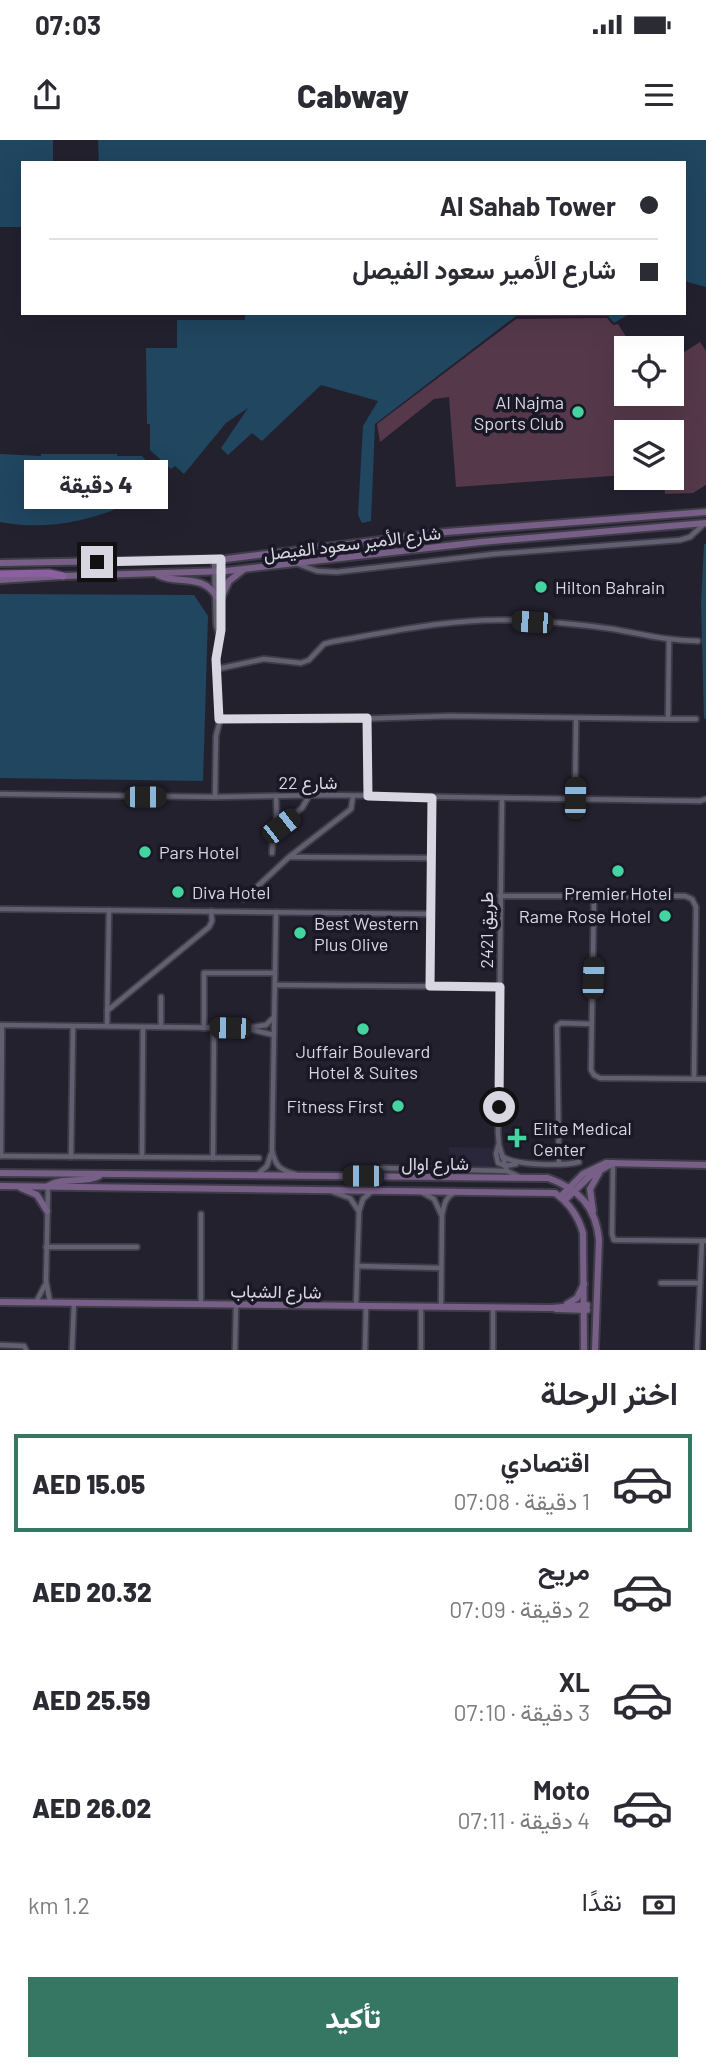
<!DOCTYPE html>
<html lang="ar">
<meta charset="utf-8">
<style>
:root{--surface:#fff;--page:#f7f7f7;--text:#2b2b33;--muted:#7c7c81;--line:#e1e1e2;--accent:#367764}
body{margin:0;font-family:Barlow,Vazirmatn,sans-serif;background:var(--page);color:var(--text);direction:rtl;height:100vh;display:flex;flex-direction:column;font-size:26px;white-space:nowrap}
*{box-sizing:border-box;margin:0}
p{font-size:23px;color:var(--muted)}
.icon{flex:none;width:38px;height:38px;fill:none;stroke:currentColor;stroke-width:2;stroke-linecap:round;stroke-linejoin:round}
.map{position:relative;height:1210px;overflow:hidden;direction:ltr}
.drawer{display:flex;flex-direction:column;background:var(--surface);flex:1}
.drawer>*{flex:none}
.banner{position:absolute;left:21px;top:21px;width:665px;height:154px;border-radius:0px;box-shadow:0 7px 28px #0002;direction:rtl;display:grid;align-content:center;height:154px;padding:0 28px;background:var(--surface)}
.buttons{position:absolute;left:614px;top:196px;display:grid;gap:14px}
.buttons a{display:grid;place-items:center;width:70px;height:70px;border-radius:0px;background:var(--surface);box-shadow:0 7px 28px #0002;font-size:35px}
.end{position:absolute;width:32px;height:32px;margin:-16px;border:9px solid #d8d6e0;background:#111;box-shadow:0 0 0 4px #111}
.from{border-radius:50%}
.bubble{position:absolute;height:49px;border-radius:0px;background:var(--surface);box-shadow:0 7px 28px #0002;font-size:23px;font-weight:800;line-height:49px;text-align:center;direction:rtl}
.car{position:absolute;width:21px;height:42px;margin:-21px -10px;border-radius:9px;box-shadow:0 0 5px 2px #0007;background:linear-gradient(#222 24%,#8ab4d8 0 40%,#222 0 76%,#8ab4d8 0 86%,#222 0)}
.banner b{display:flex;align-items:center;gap:24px;height:66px;font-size:26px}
.banner b+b{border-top:2px solid var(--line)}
.banner i{width:18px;height:18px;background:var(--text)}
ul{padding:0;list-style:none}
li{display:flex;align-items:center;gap:21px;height:98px;margin:0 14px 10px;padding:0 14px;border:4px solid transparent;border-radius:0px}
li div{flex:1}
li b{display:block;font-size:26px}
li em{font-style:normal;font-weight:800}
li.selected{border-color:var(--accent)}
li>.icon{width:63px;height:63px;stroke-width:1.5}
h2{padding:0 28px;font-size:32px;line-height:84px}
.pay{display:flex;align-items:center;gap:18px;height:77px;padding:0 28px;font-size:26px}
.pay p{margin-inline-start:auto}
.action{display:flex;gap:14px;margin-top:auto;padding:14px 28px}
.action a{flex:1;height:80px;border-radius:0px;background:var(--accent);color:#fff;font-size:28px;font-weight:800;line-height:80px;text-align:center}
.status{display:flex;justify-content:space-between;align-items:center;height:49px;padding:0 35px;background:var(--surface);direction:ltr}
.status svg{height:19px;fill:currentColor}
header{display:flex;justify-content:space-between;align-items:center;height:91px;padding:0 28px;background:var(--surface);font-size:32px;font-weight:800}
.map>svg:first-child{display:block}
.built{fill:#2a273b}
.green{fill:#55394a}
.water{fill:#204660}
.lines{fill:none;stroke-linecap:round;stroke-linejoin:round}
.street-casing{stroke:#3e3c47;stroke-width:8}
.secondary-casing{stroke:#3e3c47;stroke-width:10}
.primary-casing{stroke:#3e3c47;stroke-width:10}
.street{stroke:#615f70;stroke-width:4.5}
.secondary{stroke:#775f88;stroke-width:6}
.primary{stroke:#8c5fa1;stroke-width:7}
.route{stroke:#d8d6e0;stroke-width:9}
.poi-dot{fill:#43d4a0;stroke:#1a1826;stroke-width:2.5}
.labels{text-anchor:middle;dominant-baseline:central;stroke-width:7;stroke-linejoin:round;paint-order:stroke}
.poi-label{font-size:18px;fill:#d8d6e0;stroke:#1a1826;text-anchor:start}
.street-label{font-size:18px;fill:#d8d6e0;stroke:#1a1826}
</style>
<div class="status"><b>07:03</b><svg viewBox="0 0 49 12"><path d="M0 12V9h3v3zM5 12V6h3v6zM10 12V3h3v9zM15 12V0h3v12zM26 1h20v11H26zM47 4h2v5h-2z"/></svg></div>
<header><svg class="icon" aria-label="menu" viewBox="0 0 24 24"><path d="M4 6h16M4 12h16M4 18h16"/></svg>Cabway<svg class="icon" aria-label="share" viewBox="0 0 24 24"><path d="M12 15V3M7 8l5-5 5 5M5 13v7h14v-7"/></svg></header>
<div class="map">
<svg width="706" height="1210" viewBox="0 0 706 1210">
<rect width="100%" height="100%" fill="#24212f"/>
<polygon class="built" points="449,1007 493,1008 493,1035 448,1034"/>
<polygon class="green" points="607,178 613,185 618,184 633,208 626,208 626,254 672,254 672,220 700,202 706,211 706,345 693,353 665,354 664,338 672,338 672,292 626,292 626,335 456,347 449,257 434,259 380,302 377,284 516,179"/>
<g class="water">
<polygon points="0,0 53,0 53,23 23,23 23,87 0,87"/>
<polygon points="98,0 706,0 706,147 684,141 684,23 99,23"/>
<polygon points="245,173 631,173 614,183 608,176 516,176 375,284 371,381 362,383 358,375 363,286 378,261 321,245 262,301 252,293 228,315 221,308 248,268 226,283 184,334 175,326 171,329 150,310 150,284 147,284 146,208 177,208 177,180 245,180"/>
<path d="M0,314L41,316V314H117V316H142L163,338L159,342L161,345C114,376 57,393 0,382Z"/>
<polygon points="704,404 706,404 706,580 704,577 701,464"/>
<polygon points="0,454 194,455 208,476 203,641 0,638"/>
</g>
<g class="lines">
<defs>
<g id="street">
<polyline points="214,419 216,485 219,495"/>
<polyline points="298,424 317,431 337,432 494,414 680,400 690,397 704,384"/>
<path d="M217,529L264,519L301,523L309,520L324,504L331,502C389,492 448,479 506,480C542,481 578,484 613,489C642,494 667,501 698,501"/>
<polyline points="367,578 368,656"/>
<polyline points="219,579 322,580 449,576 668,579 669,501"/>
<polyline points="668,579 696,579"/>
<polyline points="0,654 215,657 325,655 700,661 706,659"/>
<polyline points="276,656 277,684 280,686 302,668 309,656"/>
<polyline points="215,657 216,596 219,584 216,519 221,490 221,419"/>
<polyline points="502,658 498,993 499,1005 507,1031"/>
<polyline points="575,658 576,579"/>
<polyline points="272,713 273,696 278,686"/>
<polyline points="290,717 431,718"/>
<polyline points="500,756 685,756 692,759 696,767 694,938"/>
<polyline points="594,756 591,930 594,935 600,938 706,939"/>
<polyline points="244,759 289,717 351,669 353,656"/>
<polyline points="0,769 431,774"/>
<path d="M276,772L272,1010C275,1026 280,1030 295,1034"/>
<polyline points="275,845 501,847"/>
<polyline points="430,846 432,658"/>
<polyline points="161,857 161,887"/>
<polyline points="107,871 209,787 212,781 211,771"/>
<polyline points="0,885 245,888 266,885 274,877"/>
<polyline points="107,886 109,770"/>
<polyline points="204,888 204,833 275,833"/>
<polyline points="253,890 274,895"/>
<polyline points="498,1006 496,1014 498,1023 505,1026 516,1024"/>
<polyline points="0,1016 259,1018"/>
<polyline points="1,1016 2,885"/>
<path d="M502,1016C515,1026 563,1026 579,1022"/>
<polyline points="71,1017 73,887"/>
<polyline points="142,1017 143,887"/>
<polyline points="213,1018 214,888"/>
<polyline points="613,1023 612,1094 614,1100 706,1101"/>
<polyline points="559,1024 557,886 561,883 591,884"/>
<polyline points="257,1035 267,1026 271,1014"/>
<polyline points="364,1036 383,1028 507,1031 520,1037"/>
<polyline points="48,1047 46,1141 50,1162"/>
<polyline points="333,1052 350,1058 358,1070"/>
<polyline points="423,1053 434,1059 441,1074"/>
<polyline points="201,1074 201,1164"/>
<polyline points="46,1107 137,1107"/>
<polyline points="357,1126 441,1128"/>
<polyline points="661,1143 700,1143"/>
<polyline points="36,1162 45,1145"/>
<polyline points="356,1165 359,1071 363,1059 372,1051"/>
<path d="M441,1166L442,1075C444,1066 445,1057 454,1053"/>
<polyline points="0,1205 24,1206 26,1210"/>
<polyline points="72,1210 74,1162"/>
<polyline points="235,1210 236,1164"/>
<polyline points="365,1210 366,1166"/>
<polyline points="421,1210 421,1166"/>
<polyline points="493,1210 493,1167"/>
<polyline points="697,1210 702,1101"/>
</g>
<g id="secondary">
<polyline points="0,423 226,419 446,392 706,372"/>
<path d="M158,435C178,445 202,433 216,456"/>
<polyline points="0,440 63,436 226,431 481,402 706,383"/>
<polyline points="221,458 229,441 243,430"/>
<path d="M0,1033L548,1038C579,1049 596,1067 599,1100L595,1210"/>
<path d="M0,1046L555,1053C569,1063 578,1075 583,1093L584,1210"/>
<path d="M48,1046C64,1036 83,1044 99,1036"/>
<polyline points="21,1048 37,1055 47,1071"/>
<polyline points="560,1057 583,1034 606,1023 706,1025"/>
<polyline points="565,1060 589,1037 613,1023"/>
<polyline points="593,1071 590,1049 599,1033"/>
<polyline points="0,1162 551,1168 587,1165"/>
<polyline points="567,1164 577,1158 584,1144"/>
<polyline points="556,1169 587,1170"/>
</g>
<polyline id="primary" points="0,434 49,433 63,436"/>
</defs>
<use href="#street" class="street-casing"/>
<use href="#secondary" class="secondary-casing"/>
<use href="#primary" class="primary-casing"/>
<use href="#street" class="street"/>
<use href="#secondary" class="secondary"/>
<use href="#primary" class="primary"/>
</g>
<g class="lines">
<polyline class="route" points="97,422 221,419 221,490 216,519 219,579 367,578 368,656 432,658 430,846 500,847 499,967"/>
</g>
<g class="poi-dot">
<circle cx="578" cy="272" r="7"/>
<circle cx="541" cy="447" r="7"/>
<circle cx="145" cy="712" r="7"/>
<circle cx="618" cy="731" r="7"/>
<circle cx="178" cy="752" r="7"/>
<circle cx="665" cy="776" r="7"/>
<circle cx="300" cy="793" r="7"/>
<circle cx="363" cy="889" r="7"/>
<circle cx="398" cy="966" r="7"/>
<path d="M513.5 987.5h7v7h7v7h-7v7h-7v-7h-7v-7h7z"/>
</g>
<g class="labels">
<g class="poi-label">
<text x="564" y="262" text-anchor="end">Al Najma<tspan x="564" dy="21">Sports Club</tspan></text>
<text x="555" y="447">Hilton Bahrain</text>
<text x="159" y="712">Pars Hotel</text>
<text x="192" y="752">Diva Hotel</text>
<text x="618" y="753" text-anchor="middle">Premier Hotel</text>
<text x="651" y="776" text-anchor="end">Rame Rose Hotel</text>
<text x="314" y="783">Best Western<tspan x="314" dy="21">Plus Olive</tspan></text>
<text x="363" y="911" text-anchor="middle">Juffair Boulevard<tspan x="363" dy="21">Hotel &amp; Suites</tspan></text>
<text x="384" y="966" text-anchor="end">Fitness First</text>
<text x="533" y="988">Elite Medical<tspan x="533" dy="21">Center</tspan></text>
</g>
<g class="street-label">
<text transform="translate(352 403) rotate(-7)">شارع الأمير سعود الفيصل</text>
<text x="308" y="642">شارع 22</text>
<text transform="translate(486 790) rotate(-90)">طريق 2421</text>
<text x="435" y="1023">شارع اوال</text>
<text transform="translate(276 1151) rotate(1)">شارع الشباب</text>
</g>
</g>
</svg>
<div class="buttons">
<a><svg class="icon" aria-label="locate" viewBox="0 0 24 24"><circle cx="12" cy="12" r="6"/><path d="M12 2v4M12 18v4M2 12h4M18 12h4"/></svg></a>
<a><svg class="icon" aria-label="layers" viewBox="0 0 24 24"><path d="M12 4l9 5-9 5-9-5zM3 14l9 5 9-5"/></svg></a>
</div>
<i class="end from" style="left:499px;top:967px"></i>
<i class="end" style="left:97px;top:422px"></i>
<div class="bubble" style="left:24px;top:320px;width:144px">4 دقيقة</div>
<i class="car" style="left:532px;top:482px;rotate:274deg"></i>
<i class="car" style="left:145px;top:657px;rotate:90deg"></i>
<i class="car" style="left:575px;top:658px;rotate:1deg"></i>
<i class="car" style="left:281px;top:686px;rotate:52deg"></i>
<i class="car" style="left:593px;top:838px;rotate:2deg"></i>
<i class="car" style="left:230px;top:888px;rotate:271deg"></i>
<i class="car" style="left:363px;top:1036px;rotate:270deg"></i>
<div class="banner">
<b><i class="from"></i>Al Sahab Tower</b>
<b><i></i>شارع الأمير سعود الفيصل</b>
</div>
</div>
<section class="drawer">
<h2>اختر الرحلة</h2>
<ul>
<li class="selected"><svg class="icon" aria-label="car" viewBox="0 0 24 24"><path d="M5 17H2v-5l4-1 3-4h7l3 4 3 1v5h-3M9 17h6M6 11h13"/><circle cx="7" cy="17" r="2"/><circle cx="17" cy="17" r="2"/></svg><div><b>اقتصادي</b><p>1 دقيقة · 07:08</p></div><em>AED 15.05</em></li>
<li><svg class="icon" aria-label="car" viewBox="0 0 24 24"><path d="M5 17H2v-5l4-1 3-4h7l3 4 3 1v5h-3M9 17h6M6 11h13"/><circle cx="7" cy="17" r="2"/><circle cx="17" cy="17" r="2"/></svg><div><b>مريح</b><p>2 دقيقة · 07:09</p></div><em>AED 20.32</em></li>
<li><svg class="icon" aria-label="car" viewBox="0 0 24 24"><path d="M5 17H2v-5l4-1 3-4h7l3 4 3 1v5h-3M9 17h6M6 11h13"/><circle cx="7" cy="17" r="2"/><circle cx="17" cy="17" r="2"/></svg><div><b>XL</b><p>3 دقيقة · 07:10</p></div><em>AED 25.59</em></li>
<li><svg class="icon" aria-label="car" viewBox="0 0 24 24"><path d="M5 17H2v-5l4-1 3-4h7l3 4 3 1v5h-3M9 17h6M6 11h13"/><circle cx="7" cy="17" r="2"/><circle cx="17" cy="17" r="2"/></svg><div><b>Moto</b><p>4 دقيقة · 07:11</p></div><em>AED 26.02</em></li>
</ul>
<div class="pay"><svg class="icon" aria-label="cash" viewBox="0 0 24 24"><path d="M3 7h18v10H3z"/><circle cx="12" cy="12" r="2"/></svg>نقدًا<p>1.2 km</p></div>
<div class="action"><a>تأكيد</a></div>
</section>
